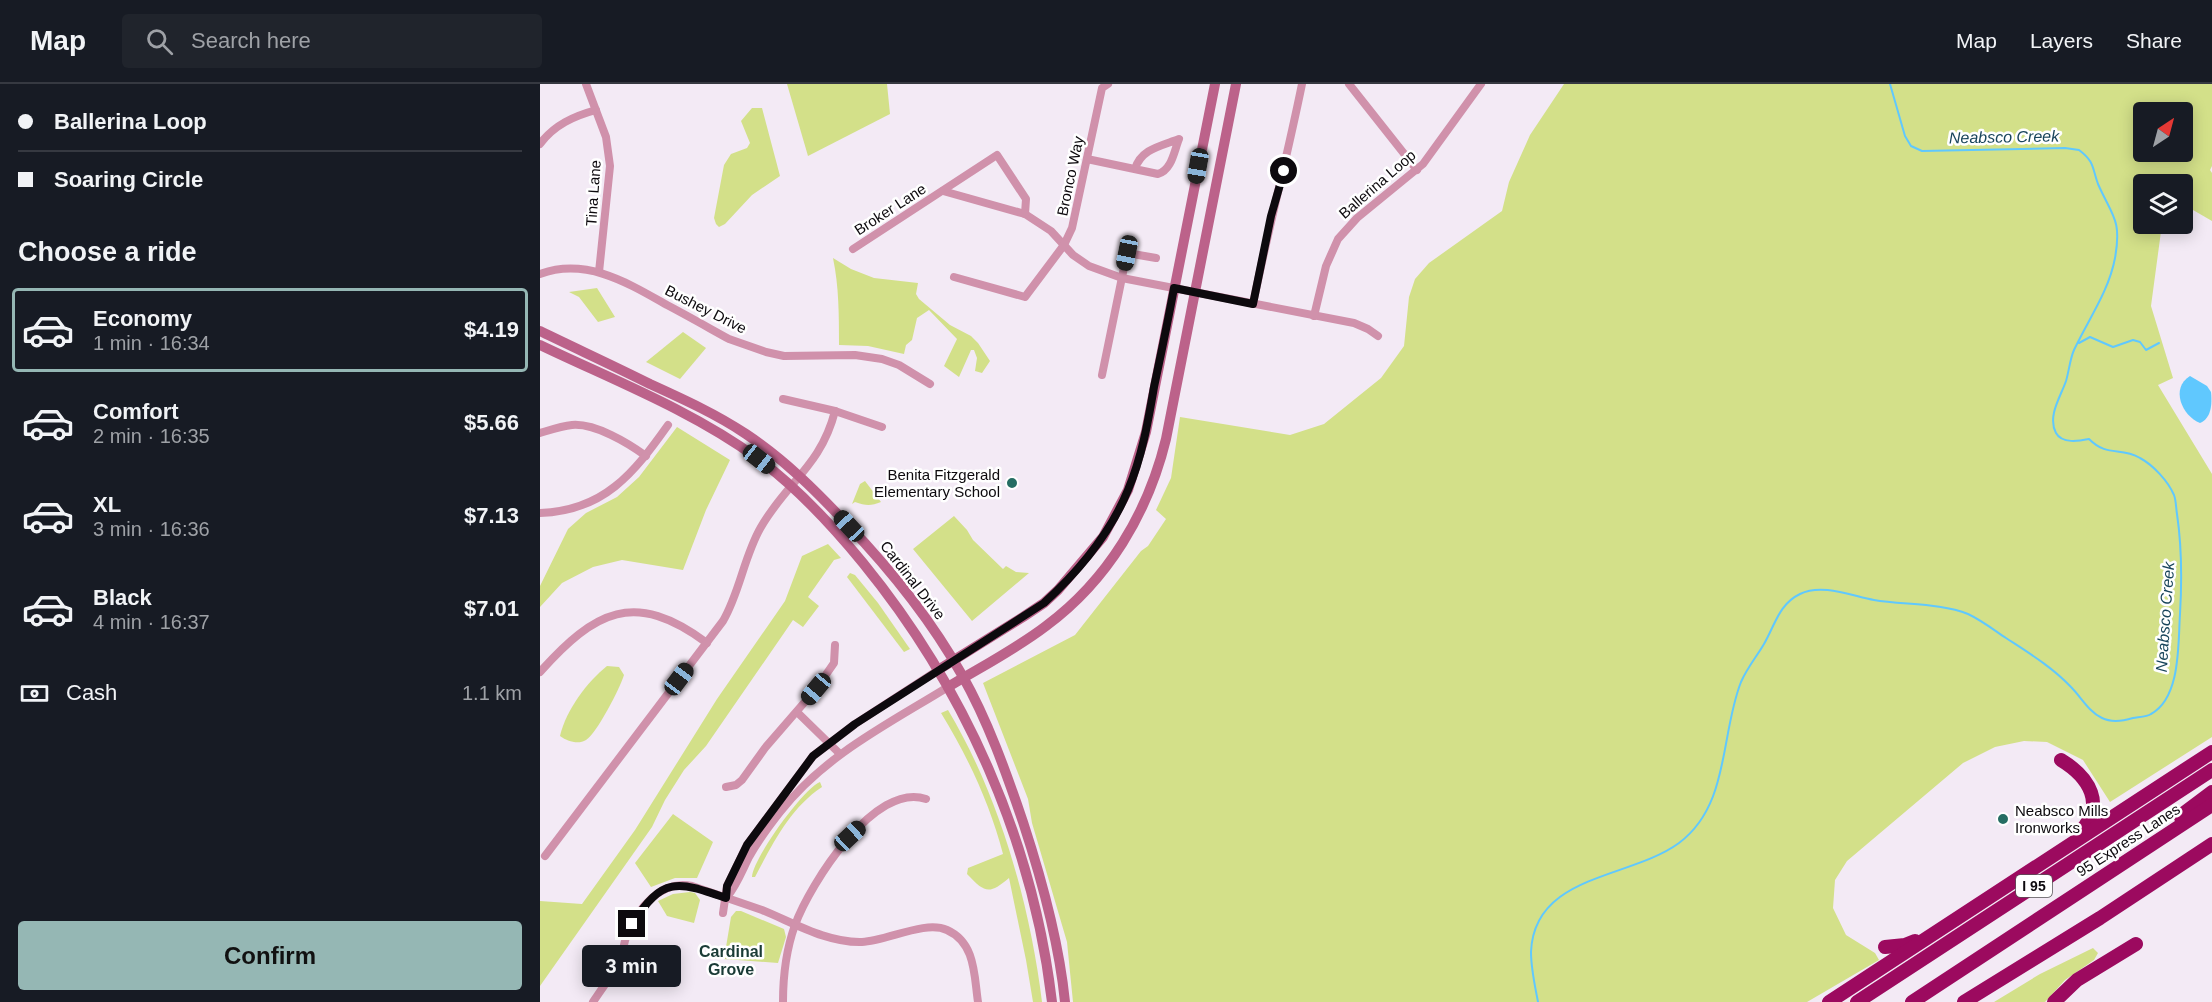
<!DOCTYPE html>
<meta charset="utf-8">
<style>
:root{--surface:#171b24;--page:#20242c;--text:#f1f3f6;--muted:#9ea1a6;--line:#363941;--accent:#95b7b4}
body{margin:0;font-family:Arial,sans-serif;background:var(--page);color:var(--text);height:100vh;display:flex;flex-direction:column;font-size:22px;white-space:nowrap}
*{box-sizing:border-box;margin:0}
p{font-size:20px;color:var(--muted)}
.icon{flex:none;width:33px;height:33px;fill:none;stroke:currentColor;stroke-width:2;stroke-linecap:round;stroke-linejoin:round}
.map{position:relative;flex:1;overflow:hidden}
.drawer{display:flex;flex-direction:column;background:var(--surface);width:540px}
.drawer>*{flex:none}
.banner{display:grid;align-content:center;height:132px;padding:0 18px;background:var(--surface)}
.needle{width:39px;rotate:36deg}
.fabs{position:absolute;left:1593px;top:18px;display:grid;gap:12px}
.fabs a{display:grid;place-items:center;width:60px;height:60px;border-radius:6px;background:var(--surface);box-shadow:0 3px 15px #0003;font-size:30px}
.end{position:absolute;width:27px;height:27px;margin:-14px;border:8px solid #0d0a0e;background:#fff;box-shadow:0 0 0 3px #fff}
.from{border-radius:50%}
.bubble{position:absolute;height:42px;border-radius:6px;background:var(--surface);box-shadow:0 3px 15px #0003;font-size:20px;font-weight:700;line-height:42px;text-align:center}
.car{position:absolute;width:18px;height:36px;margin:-18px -9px;border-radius:8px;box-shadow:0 0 4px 2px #0007;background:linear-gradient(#222 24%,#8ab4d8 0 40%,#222 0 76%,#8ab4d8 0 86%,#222 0)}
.banner b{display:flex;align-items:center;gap:21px;height:57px;font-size:22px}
.banner b+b{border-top:2px solid var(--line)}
.banner i{width:15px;height:15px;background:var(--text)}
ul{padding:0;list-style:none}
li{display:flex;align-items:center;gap:18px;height:84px;margin:0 12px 9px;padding:0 6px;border:3px solid transparent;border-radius:6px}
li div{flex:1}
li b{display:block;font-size:22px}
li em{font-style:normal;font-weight:700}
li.on{border-color:var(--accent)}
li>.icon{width:54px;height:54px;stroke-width:1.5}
h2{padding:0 18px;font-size:27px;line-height:72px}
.pay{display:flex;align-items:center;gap:15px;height:66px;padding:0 18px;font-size:22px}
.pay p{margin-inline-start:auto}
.action{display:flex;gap:12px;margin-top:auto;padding:12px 18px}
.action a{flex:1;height:69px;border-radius:6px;background:var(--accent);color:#111;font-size:24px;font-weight:700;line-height:69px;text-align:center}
header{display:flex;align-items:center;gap:36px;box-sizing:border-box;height:84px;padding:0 30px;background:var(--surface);border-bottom:2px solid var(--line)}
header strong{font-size:28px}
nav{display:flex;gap:33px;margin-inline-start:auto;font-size:21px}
.search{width:420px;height:54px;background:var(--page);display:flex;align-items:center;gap:15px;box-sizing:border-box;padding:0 21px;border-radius:6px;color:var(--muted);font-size:22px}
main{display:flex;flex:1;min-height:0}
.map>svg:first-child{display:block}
.green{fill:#d3e089;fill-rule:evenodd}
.water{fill:#60c8fe}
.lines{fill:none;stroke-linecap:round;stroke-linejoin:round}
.stream{stroke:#60c8fe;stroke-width:2}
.minor{stroke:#d091ab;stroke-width:8}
.secondary{stroke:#bc628a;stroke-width:10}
.motorway{stroke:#9c0a5f;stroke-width:14}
.route{stroke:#0d0a0e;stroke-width:8}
.poi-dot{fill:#256d63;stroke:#fff;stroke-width:2}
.labels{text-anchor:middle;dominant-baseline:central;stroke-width:5;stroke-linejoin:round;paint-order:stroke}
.shield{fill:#fff;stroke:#565456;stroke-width:1.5}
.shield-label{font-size:14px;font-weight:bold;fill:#0d0a0e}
.street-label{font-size:15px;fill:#0d0a0e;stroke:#fff}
.poi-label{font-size:15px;fill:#0d0a0e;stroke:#fff;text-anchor:end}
.water-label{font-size:16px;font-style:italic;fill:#19455b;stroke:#fff}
.neighbourhood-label{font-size:16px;font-weight:bold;fill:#1a3b36;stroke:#fff}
</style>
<header>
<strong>Map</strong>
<div class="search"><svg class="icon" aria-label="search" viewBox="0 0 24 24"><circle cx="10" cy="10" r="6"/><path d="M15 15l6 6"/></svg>Search here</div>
<nav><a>Map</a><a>Layers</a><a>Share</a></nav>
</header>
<main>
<section class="drawer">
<div class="banner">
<b><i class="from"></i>Ballerina Loop</b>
<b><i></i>Soaring Circle</b>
</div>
<h2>Choose a ride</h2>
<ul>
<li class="on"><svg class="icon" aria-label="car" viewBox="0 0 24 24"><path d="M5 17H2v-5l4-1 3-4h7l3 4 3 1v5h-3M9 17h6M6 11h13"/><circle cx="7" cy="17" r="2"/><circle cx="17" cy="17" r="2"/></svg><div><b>Economy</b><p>1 min · 16:34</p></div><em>$4.19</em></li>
<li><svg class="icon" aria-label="car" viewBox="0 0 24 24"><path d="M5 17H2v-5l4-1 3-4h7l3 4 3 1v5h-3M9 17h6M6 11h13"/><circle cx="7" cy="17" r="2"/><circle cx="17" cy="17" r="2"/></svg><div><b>Comfort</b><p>2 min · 16:35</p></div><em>$5.66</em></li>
<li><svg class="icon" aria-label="car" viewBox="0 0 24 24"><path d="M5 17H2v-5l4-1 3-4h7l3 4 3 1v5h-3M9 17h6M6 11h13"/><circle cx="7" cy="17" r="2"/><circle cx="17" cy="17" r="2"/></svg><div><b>XL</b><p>3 min · 16:36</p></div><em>$7.13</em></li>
<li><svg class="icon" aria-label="car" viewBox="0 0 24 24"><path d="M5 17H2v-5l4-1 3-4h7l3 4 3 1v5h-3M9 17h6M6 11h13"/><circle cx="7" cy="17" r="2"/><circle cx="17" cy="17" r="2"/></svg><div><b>Black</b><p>4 min · 16:37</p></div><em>$7.01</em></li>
</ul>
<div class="pay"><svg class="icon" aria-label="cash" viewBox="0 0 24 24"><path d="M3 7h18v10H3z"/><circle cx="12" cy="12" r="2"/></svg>Cash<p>1.1 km</p></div>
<div class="action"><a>Confirm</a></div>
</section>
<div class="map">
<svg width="1672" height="918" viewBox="0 0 1672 918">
<rect width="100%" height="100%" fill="#f3eaf5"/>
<g class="green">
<polygon points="247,0 347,0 350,30 268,72"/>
<path d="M1024,0H1672V82L1670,86L1672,89V137L1653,126L1643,117L1642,100H1604V140H1622L1611,222L1633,294L1618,301L1672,390V653L1570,718L1543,676L1507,658L1484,657L1455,663L1423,679L1307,777L1295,796L1293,824L1306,851L1335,869L1339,876L1267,918H533L527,858L492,739L488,715L443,599L535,551L601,467L608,462L626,435L616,426L631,394L640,333L750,351L784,340L841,294L864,262L869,213L875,195L889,179L962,127L969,98L990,51ZM1604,28H1642V68H1604Z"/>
<polygon points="212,24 222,24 240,92 212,111 185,140 179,143 176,140 174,134 184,81 191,70 207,64 210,59 201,37"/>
<path d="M293,174L311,185L334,194L378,199L376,210L379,215L410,241L431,252L438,259L450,277L442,289L435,287L437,274L434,266H431L419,293L404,282L417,255L389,226L377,234L372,256L366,261L364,270L328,262L299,261C299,231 299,203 293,174Z"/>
<polygon points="57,204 75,233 58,238 39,213 29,208"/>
<polygon points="143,248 166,264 140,295 106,278"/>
<polygon points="137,343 190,376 166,426 143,486 82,476 53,483 22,499 0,523 0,502 28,445 46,429 77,413 99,393"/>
<path d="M325,397L341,418C331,422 326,422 315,418L312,420L320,400Z"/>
<polygon points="414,432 427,446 433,456 463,485 466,482 476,488 489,489 432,537 373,465"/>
<polygon points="288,460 301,474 294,476 268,513 279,522 263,543 253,536 166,662 144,686 125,716 112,743 0,902 0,817 42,820 95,746 177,615 245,517 262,472"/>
<polygon points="310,489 315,491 338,519 370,565 364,568 307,493"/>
<path d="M67,582L79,583L84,591C80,604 57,649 46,656C38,661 27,657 20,652C26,626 47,598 67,582Z"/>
<path d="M408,626C459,711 490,820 502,918H493L486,876L469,794C449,811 445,809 427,790L428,784L463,770C450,720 428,673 401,629Z"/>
<path d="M280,698L282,703C250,724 232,761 215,793H212C213,774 263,705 280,698Z"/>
<polygon points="133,730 173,758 157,794 135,794 111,803 95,779"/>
<polygon points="150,808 155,809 160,816 154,839 127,832 118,817 133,810"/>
<polygon points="196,827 201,827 244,845 246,853 238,879 184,875 191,833"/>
<polygon points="1553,864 1558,869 1554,876 1525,896 1505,918 1454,918 1500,890"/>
</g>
<path class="water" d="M1650,292L1667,302L1671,308C1672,319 1672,334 1660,339C1642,332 1630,304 1650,292Z"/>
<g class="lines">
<g class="stream">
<polyline points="1539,259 1550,253 1573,263 1593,256 1600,258 1606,266 1619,259"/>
<path d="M998,918C995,902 991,885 991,868C994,790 1090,795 1139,759C1190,721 1180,651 1201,598C1207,584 1217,572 1224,560C1235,541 1239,520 1260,510C1282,499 1312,512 1334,516C1363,521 1401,519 1428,530C1441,536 1454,546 1466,554C1489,569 1512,583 1531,603C1541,613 1549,628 1562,634C1572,639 1583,637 1593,634C1598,633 1607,633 1611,630C1641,614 1638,559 1640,530C1642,496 1642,464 1637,430C1636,424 1636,416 1634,411C1628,397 1613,381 1600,374C1580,362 1568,374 1549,355C1539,357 1522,360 1516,349C1507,332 1521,312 1526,297C1529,287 1530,275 1534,266C1548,236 1569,207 1575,174C1582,135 1572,132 1558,100C1552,84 1555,78 1539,66L1525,64L1382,67L1371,62L1365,52L1350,0"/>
</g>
<g class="minor">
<polyline points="46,0 66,53 70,82 59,188"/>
<polyline points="809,0 877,86"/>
<path d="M0,60C14,41 34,32 56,26"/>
<path d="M547,75L618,90C632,86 634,67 639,55C621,62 601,65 595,85"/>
<polyline points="403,107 485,130 511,147 533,171 549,182 582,194 814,239 828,245 838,252"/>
<polyline points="313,165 457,71 486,115 485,130"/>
<path d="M0,190C46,173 88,199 127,221C148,232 169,244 189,255L226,268L244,272L315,271L342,275L359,281L390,300"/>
<polyline points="414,193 485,213 524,161 532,144 562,4 568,0"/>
<path d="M713,220C728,146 747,74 762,0"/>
<polyline points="774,232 786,182 798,155 817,134 883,80 941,0"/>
<polyline points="562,291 587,169 616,174"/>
<polyline points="243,315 295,327 342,343"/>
<path d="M0,349C10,346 21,342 32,341C55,339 88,359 106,372"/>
<path d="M0,429C64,427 94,389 128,341"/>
<path d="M0,588C55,527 94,505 167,559"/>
<polyline points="257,628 300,670"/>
<polyline points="186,703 196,701 202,696 225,664 276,605 294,579 295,561"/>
<path d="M5,772L183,537C200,508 204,472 221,443C247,398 281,382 295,327"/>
<path d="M187,813C197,801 202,787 209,773C218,757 229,742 240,728C285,671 348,640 408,603"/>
<polyline points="183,829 187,802 207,761 273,672 315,640 398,586"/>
<path d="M53,918C63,903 76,886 82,870C84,864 84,857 87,851C97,825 121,795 152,802C175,810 199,818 222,826C254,839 287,859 322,858C347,857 385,836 407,846C436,859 434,892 438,918"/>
<path d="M243,918C243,891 246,866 255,841C270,800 335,697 386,715"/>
</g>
<g class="secondary">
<path d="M0,247C37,265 74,282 110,300C143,315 176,330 206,350C245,376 276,407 307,440C351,486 391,536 422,591C448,637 466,688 483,738C502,796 519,857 525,918"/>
<path d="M0,261C73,296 151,326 217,374C257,403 291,440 323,479C425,604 493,757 512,918"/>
<polyline points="398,586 483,533 504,519 518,506 563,453 588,406 606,348 675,0"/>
<path d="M408,603C441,583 476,565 506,542C568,496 608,429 626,355L696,0"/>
</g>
<g class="motorway">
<path d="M1521,676C1549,693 1567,721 1539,749"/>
<polyline points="1640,732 1672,708"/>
<polyline points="1345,863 1365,861 1375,857"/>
<polyline points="1289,918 1672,668"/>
<polyline points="1317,918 1672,686"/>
<polyline points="1372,918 1672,721"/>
<polyline points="1424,918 1560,834 1672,760"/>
<polyline points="1514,918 1537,896 1596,860"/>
</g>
</g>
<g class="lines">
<path class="route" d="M92,840C123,792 137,797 186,814L187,802L207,761L273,672L315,640L504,519C539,487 570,450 588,406C602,373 608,338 614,303C621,270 628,237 634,204L713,220L731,132L744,87"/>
</g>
<g class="poi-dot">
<circle cx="472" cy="399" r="6"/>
<circle cx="1463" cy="735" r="6"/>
</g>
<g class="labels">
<rect class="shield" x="1476" y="791" width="36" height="22" rx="4.5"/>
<g class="shield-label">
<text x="1494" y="802">I 95</text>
</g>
<g class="street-label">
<text transform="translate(530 92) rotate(-78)">Bronco Way</text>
<text transform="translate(837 100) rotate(-41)">Ballerina Loop</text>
<text transform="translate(53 109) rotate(-86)">Tina Lane</text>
<text transform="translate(350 125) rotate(-33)">Broker Lane</text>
<text transform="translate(166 225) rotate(27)">Bushey Drive</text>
<text transform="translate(373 496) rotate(52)">Cardinal Drive</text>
<text transform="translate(1588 756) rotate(-33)">95 Express Lanes</text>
</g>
<g class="poi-label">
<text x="460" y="390">Benita Fitzgerald<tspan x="460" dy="17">Elementary School</tspan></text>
<text x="1475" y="726" text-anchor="start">Neabsco Mills<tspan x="1475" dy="17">Ironworks</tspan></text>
</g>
<g class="water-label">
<text transform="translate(1464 53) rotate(-1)">Neabsco Creek</text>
<text transform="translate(1625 533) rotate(-86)">Neabsco Creek</text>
</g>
<g class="neighbourhood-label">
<text x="191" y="867">Cardinal<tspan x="191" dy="18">Grove</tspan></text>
</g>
</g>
</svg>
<div class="fabs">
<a><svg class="needle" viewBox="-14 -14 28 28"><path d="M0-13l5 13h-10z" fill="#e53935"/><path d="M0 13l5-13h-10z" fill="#9ea1a6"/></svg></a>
<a><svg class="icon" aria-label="layers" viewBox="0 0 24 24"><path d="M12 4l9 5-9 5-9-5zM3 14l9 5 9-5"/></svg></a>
</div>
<i class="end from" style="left:744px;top:87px"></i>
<i class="end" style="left:92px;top:840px"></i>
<div class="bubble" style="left:42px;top:861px;width:99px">3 min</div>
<i class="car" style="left:658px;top:82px;rotate:190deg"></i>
<i class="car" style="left:587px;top:169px;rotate:191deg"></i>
<i class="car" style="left:219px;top:375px;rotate:128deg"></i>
<i class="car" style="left:309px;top:442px;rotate:317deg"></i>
<i class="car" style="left:139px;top:595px;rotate:37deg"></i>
<i class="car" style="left:276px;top:605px;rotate:220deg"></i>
<i class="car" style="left:310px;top:752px;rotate:47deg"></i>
</div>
</main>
